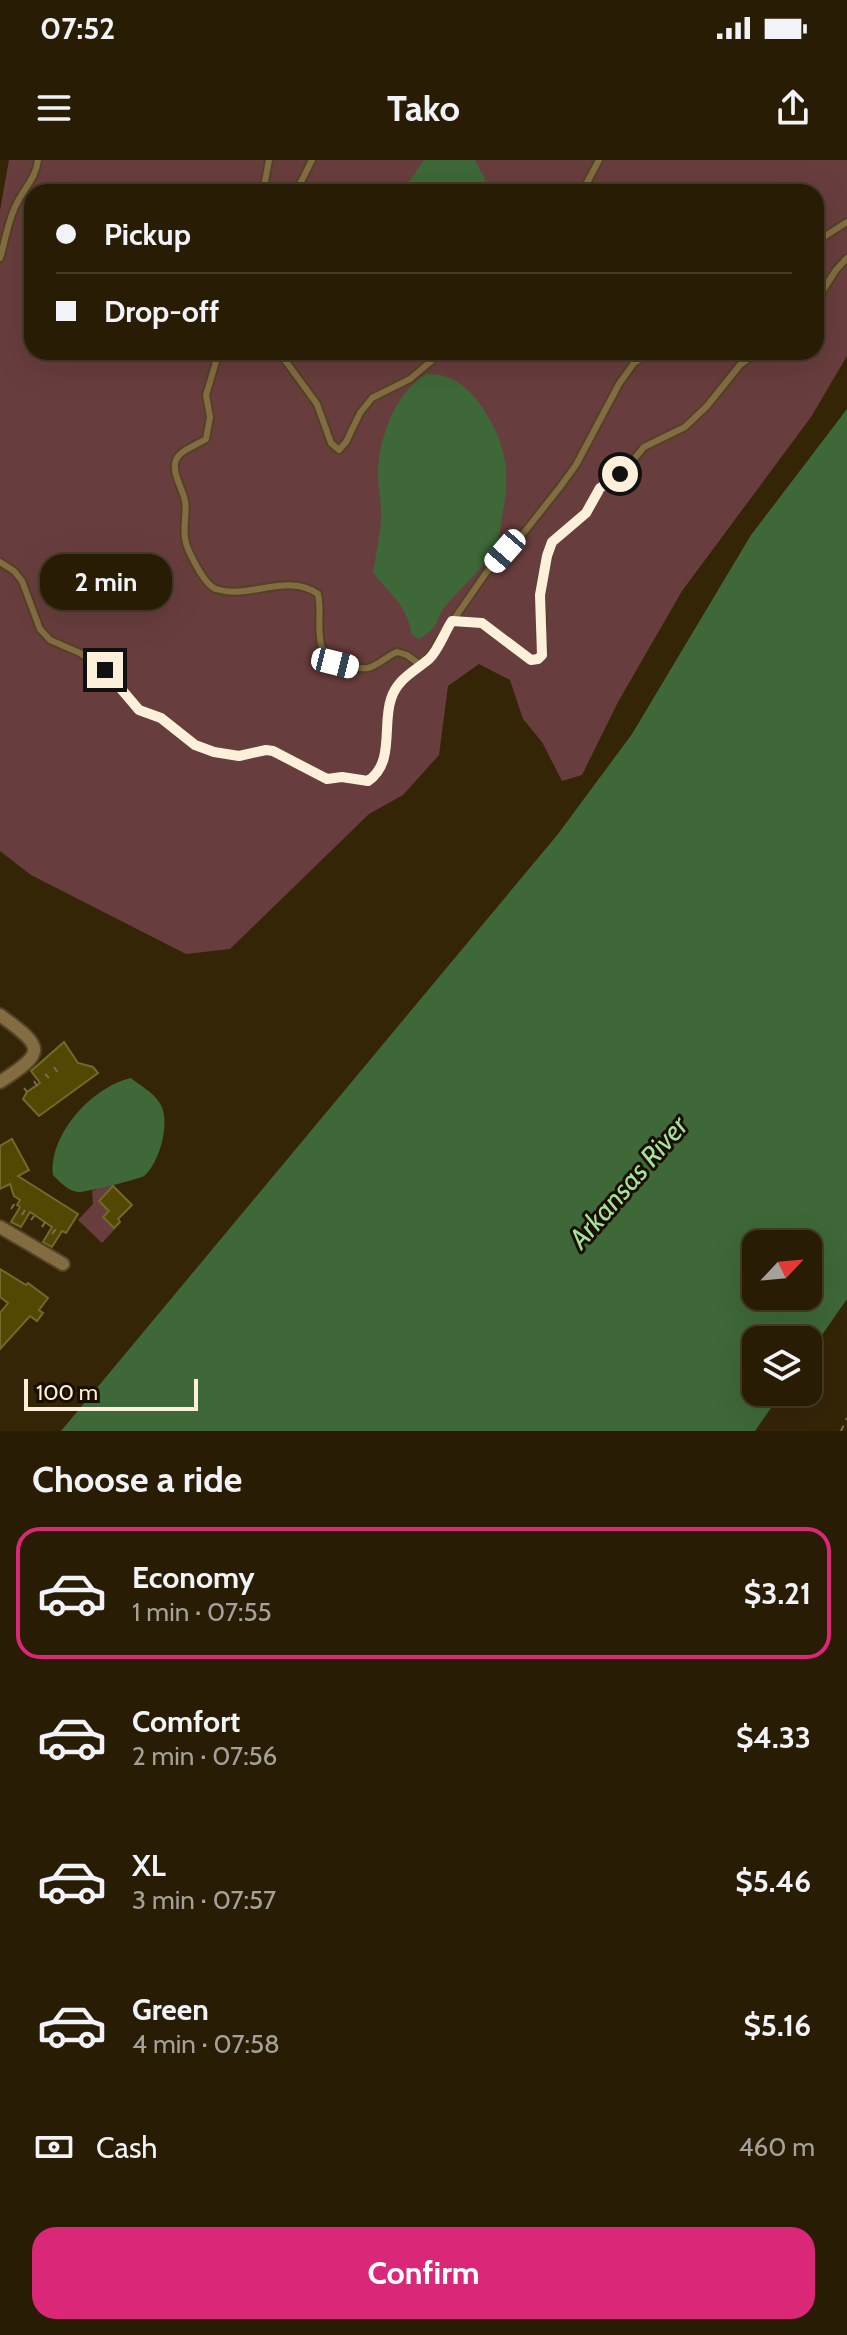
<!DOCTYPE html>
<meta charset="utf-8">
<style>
:root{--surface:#281c05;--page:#30250f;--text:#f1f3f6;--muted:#a5a19a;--line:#443a27;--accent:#db2777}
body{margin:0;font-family:Cabin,sans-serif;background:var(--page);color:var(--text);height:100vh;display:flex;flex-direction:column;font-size:30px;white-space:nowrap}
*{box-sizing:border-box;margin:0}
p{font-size:26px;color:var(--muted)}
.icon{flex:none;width:44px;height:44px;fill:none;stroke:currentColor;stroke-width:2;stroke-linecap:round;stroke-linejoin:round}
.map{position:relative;height:1271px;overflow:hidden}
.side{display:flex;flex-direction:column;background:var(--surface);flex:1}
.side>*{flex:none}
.banner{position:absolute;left:24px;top:24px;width:800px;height:176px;border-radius:24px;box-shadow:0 8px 32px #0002,0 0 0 2px var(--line);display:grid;align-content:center;height:176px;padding:0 32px;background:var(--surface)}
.needle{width:52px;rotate:64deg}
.buttons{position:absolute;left:742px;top:1070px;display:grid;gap:16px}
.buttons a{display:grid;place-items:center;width:80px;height:80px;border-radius:16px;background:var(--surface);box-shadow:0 8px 32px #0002,0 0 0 2px var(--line);font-size:40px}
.scale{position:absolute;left:24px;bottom:20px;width:174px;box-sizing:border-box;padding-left:8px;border:4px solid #fdf0da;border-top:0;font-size:22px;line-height:28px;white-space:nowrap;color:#fdf0da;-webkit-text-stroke:6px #1a0e00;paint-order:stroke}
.end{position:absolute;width:36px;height:36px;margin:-18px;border:10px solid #fdf0da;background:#111;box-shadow:0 0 0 4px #111}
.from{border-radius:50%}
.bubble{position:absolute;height:56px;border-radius:24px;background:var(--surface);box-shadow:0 8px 32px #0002,0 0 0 2px var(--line);font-size:26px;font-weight:700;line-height:56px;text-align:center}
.car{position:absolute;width:24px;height:48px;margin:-24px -12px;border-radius:10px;box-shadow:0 0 6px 2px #0007;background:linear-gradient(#fff 24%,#345 0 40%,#fff 0 76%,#345 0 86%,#fff 0)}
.banner b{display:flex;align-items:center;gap:28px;height:76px;font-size:30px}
.banner b+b{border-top:2px solid var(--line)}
.banner i{width:20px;height:20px;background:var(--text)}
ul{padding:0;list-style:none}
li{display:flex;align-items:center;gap:24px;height:132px;margin:0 16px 12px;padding:0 16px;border:4px solid transparent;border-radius:24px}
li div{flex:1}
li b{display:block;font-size:30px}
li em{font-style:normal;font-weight:700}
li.active{border-color:var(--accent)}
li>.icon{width:72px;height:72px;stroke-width:1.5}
h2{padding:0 32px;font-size:36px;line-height:96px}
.pay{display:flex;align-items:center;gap:20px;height:88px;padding:0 32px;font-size:30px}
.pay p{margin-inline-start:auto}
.action{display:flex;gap:16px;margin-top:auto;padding:16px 32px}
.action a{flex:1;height:92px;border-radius:24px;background:var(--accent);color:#fff;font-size:32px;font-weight:700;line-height:92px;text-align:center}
.status{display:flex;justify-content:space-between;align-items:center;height:56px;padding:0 40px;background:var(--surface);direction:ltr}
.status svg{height:22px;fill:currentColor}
header{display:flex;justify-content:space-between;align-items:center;height:104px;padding:0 32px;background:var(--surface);font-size:36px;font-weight:700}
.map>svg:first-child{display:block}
.green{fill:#683d3d;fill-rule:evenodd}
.water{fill:#3e6837;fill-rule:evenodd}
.building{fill:#524803;stroke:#72692c;stroke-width:2}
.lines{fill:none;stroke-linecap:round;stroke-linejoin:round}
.lane-casing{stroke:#514125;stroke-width:10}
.street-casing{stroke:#514125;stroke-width:16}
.path{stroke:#7b6c51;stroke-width:2;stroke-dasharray:6 6;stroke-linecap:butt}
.lane{stroke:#846c42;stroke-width:6}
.street{stroke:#846c42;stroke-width:12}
.route{stroke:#fdf0da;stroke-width:10}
.labels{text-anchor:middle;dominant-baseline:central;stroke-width:6;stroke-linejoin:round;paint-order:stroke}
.water-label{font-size:28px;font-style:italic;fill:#a4e399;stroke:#1a0e00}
</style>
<div class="status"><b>07:52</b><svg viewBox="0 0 49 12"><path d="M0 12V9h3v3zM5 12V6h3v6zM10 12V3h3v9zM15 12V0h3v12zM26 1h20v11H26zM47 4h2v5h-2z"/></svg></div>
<header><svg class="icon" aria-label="menu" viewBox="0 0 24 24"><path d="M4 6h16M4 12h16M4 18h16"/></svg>Tako<svg class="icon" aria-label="share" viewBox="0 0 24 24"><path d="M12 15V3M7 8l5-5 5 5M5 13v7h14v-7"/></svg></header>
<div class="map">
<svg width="847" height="1271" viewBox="0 0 847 1271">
<rect width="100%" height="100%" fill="#352507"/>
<g class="green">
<path d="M9,0H847V196L811,257L682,431L618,542L582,615L562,621L542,582L523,559L510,520L479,504L448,526L439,595L403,635L369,654L230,789L186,794L31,715L0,691V50ZM32,32H816V192H32Z"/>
<polygon points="112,1023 115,1026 99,1041 109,1051 103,1058 115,1069 102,1083 78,1060 93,1044 92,1031"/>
</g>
<g class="water">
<polygon points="424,0 475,0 484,17 488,32 402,32"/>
<path d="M427,214C453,214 468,227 482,247C507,285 511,312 502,357C501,364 500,374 498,381C488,404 465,424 448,443C433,459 443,466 419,479L412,475C405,441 392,438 373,412C376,396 379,379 381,362C382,345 378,329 378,312C379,277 396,231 427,214Z"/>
<path d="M847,249V1139L808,1195V1180H756V1232H782L755,1271H61L558,674L632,574L751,375ZM808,1084V1136H756V1084Z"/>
<path d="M131,918C139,925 153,932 159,942C172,959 160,1003 144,1016C140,1019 83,1033 78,1032C68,1031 60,1022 53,1015C49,974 92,927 131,918Z"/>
</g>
<g class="building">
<polygon points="64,882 78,903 93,907 98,913 39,956 23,939 27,932 40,923 31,911"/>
<polygon points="12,979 29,1010 18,1016 78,1054 66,1073 62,1071 52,1087 43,1082 52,1067 30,1052 21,1067 11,1062 20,1047 17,1045 20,1040 14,1036 10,1024 0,1029 0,986"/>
<polygon points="113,1026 132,1045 118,1059 120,1062 114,1068 103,1057 109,1051 99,1041"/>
<polygon points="0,1109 26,1125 28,1123 48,1138 39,1150 43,1153 37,1161 30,1156 0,1189 0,1153 8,1143 0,1137"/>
</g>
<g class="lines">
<defs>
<g id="lane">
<polyline points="263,32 269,0"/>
<polyline points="296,32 312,0"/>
<polyline points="582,32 599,0"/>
<polyline points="816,82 847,62"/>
<path d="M0,98C6,79 8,58 18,41C26,26 36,17 38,0"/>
<polyline points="816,141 836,110 847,98"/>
<path d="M219,192L206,235L210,257L206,279C197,285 180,290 176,300C171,312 183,329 185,341C187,353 183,366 185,378C186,389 205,426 216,429C250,440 286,412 318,434C324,459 308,497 343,505C351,507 360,509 368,508C379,505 387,496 397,492L407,495L419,504"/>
<polyline points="279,192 317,244 331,283 339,290 346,282 360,253 372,238 410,219 442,192"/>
<path d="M0,402L14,411L22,421L40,469L50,480L80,493L105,510L139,550L161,558L195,585L214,592L239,596L266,590L273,591L327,619L342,617L368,621C395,603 382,565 391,539C400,513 430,507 438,482L486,413L526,370L560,327L576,305L619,224L634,203L653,192"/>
<polyline points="452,461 482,463 531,500 538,499 542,495 543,487 540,475 543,458 540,435 542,420 552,382 586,353 600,328 630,304 644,287 685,267 707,246 740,205 757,192"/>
</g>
<g id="street">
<path d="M0,855C45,888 46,892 0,922"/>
<polyline points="0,1067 63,1104"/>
</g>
</defs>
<use href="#lane" class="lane-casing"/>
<use href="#street" class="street-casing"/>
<g class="path">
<polyline points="54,907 60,916"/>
<polyline points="45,914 49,918"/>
<polyline points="34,921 40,931"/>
<polyline points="24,928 27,932"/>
<polyline points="11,1049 15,1043"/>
<polyline points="22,1055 25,1050"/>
<polyline points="31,1060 34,1056"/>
<polyline points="42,1067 47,1059"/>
<polyline points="52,1074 56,1069"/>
<polyline points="841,1271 847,1258"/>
</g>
<use href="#lane" class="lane"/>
<use href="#street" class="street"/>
</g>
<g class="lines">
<path class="route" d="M105,510L139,550L161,558L195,585L214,592L239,596L266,590L273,591L327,619L342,617L368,621C395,603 382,565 391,539C397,519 415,511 429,499C438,491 445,471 452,461L482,463L531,500L538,499L542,495L540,435L547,396L552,382L586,353L600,328L620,314"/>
</g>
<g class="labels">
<g class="water-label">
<text transform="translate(628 1022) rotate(-49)">Arkansas River</text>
</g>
</g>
</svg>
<div class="buttons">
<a><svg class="needle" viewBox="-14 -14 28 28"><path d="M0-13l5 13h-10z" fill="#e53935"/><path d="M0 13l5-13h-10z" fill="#a5a19a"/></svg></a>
<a><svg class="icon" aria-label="layers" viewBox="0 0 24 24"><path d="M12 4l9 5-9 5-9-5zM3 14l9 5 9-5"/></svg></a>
</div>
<div class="scale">100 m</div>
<i class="end from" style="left:620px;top:314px"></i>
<i class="end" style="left:105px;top:510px"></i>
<div class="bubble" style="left:40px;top:394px;width:132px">2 min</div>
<i class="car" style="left:505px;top:391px;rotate:221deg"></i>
<i class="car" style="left:335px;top:503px;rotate:104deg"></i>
<div class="banner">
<b><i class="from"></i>Pickup</b>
<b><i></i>Drop-off</b>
</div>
</div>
<section class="side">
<h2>Choose a ride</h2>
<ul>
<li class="active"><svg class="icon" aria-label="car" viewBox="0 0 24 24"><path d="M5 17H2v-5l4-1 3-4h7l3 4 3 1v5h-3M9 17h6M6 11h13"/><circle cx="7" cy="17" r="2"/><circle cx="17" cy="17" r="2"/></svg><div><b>Economy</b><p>1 min · 07:55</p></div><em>$3.21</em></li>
<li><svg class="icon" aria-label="car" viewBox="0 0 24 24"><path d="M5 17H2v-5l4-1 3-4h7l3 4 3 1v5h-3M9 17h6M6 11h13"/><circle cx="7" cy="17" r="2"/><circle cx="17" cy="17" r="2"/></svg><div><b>Comfort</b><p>2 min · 07:56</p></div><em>$4.33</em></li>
<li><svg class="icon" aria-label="car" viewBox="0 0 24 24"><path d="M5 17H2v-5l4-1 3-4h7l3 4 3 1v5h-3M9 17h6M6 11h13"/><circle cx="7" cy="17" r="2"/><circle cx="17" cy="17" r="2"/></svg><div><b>XL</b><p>3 min · 07:57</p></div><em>$5.46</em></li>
<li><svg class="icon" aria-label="car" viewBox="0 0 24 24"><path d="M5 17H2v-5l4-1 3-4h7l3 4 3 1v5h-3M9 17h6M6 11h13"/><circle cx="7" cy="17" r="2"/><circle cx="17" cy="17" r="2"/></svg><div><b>Green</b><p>4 min · 07:58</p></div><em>$5.16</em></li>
</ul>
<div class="pay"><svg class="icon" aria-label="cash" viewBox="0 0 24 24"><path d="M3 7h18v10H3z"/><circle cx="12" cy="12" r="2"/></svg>Cash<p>460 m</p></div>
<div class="action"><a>Confirm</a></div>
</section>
